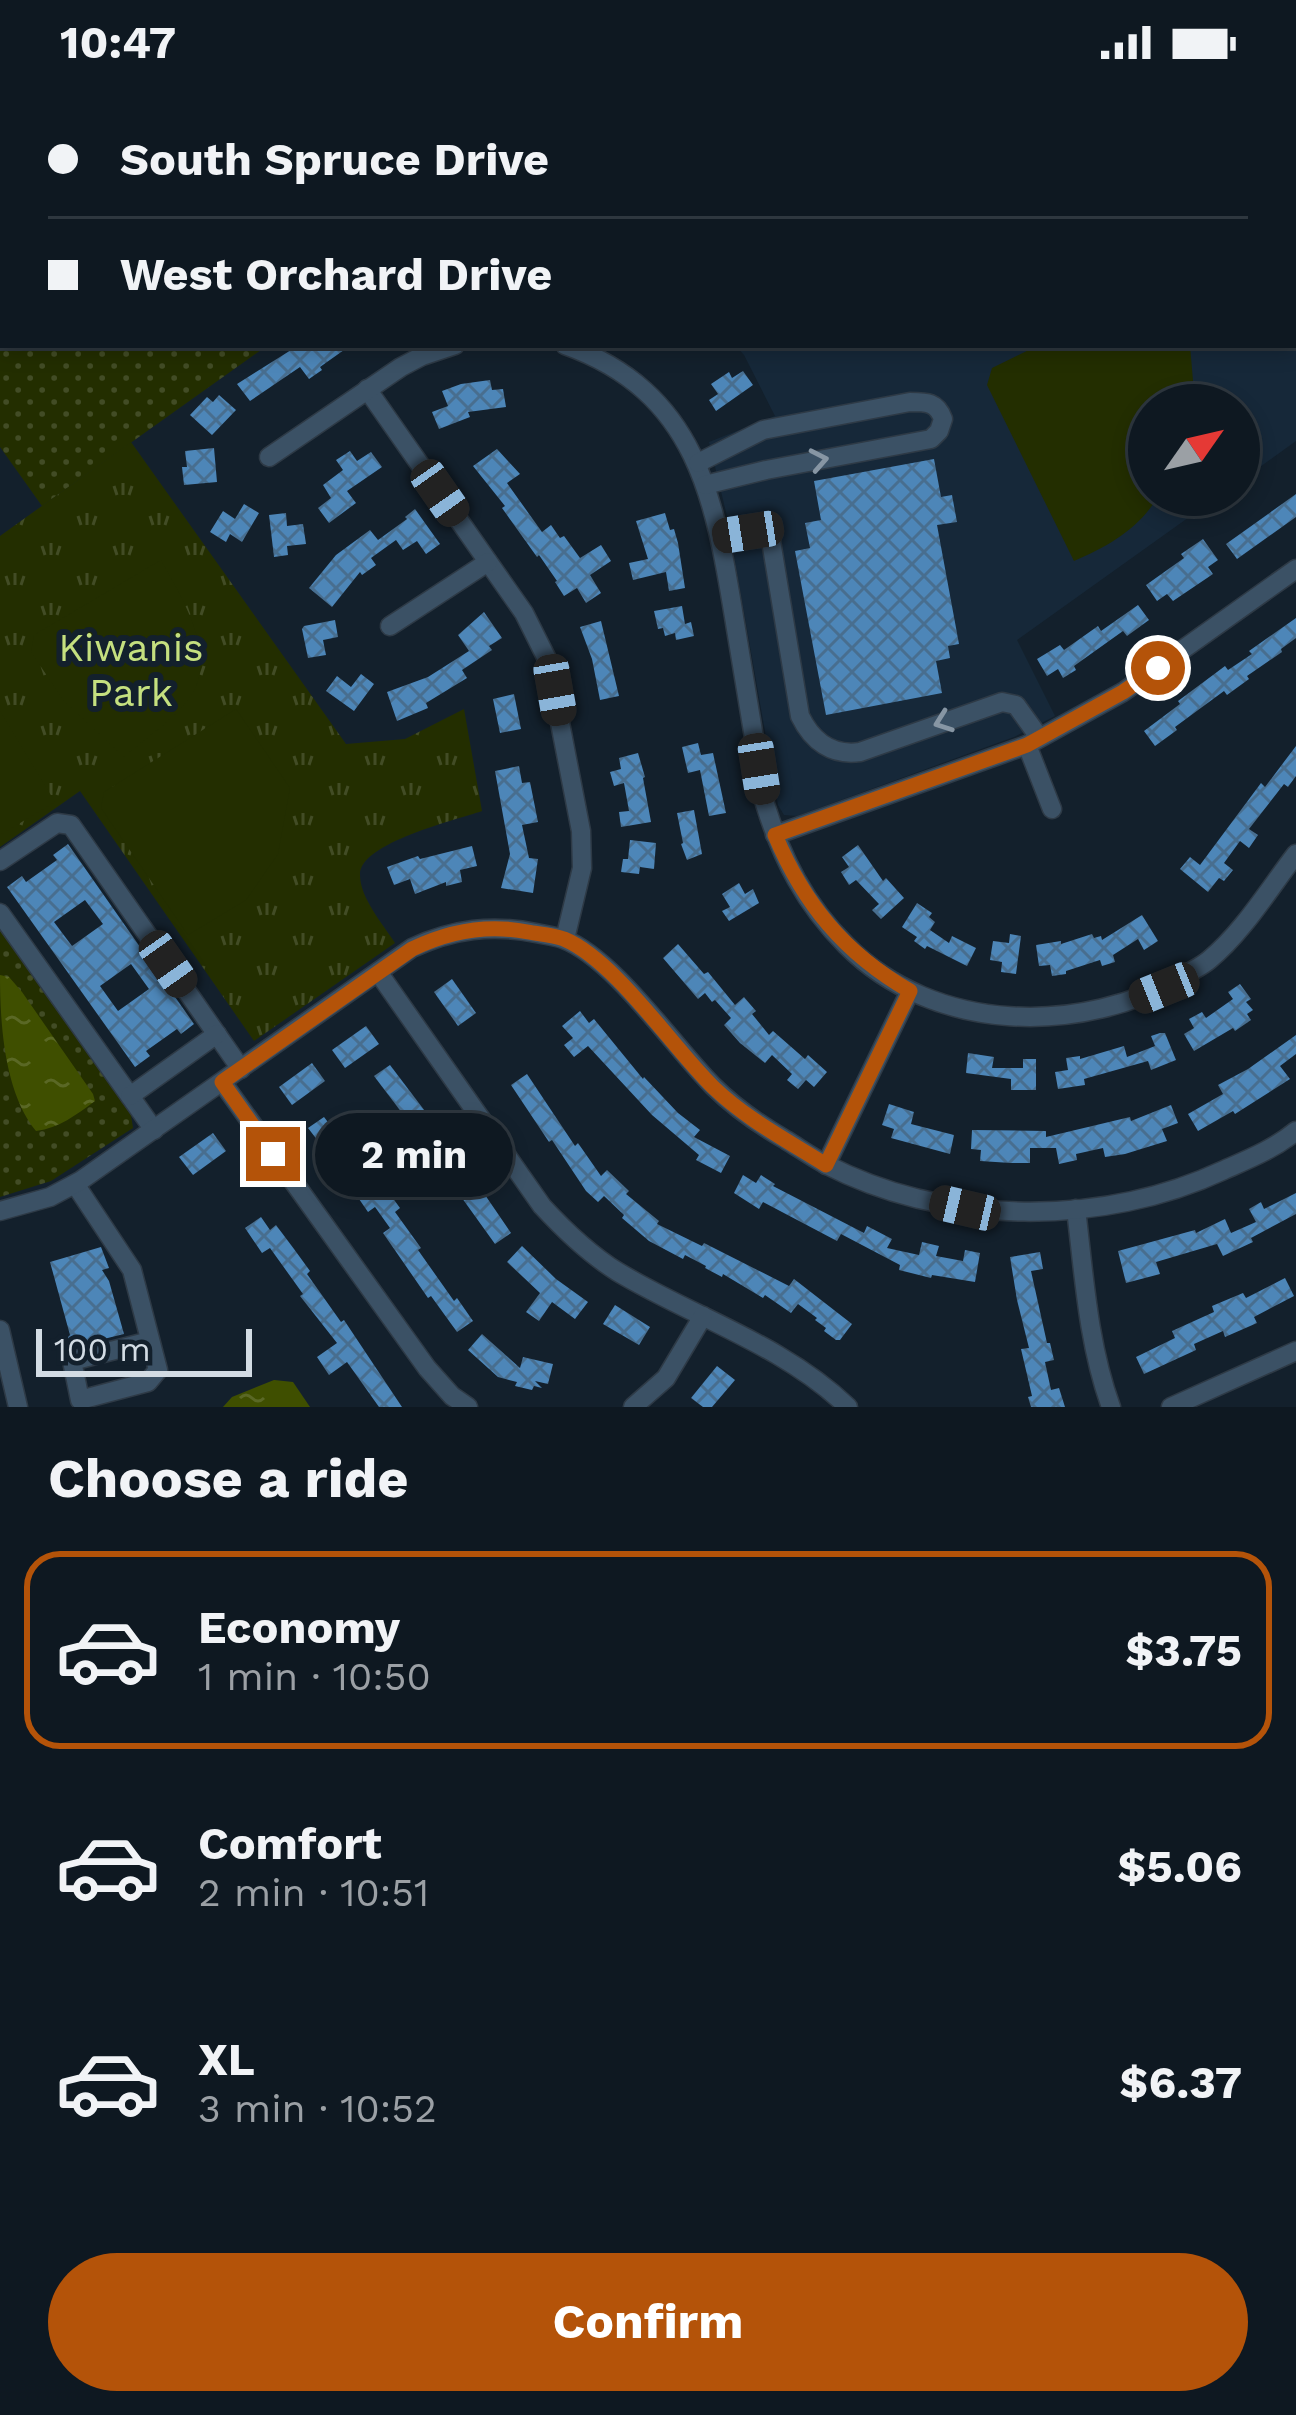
<!DOCTYPE html>
<meta charset="utf-8">
<style>
:root{--surface:#0e1821;--page:#1c252e;--text:#f1f3f6;--muted:#9ba0a5;--line:#2e373f;--accent:#b45309}
body{margin:0;font-family:"Work Sans",sans-serif;background:var(--page);color:var(--text);height:100vh;display:flex;flex-direction:column;font-size:45px;white-space:nowrap}
*{box-sizing:border-box;margin:0}
p{font-size:39px;color:var(--muted)}
.icon{flex:none;width:66px;height:66px;fill:none;stroke:currentColor;stroke-width:2;stroke-linecap:round;stroke-linejoin:round}
.map{position:relative;height:1323px;overflow:hidden}
.details{display:flex;flex-direction:column;background:var(--surface);flex:1}
.details>*{flex:none}
.top-card{position:absolute;left:0px;top:0px;width:1296px;height:264px;box-shadow:0 6px 18px #0003,0 0 0 3px var(--line);display:grid;align-content:center;height:264px;padding:0 48px;background:var(--surface)}
.needle{width:78px;rotate:56deg}
.fabs{position:absolute;left:1128px;top:300px;display:grid;gap:24px}
.fabs a{display:grid;place-items:center;width:132px;height:132px;border-radius:50%;background:var(--surface);box-shadow:0 6px 18px #0003,0 0 0 3px var(--line);font-size:60px}
.scale{position:absolute;left:36px;bottom:30px;width:216px;box-sizing:border-box;padding-left:12px;border:6px solid #d3dce4;border-top:0;font-size:33px;line-height:42px;white-space:nowrap;color:#d3dce4;-webkit-text-stroke:9px #13202c;paint-order:stroke}
.end{position:absolute;width:54px;height:54px;margin:-27px;border:15px solid #b45309;background:#fff;box-shadow:0 0 0 6px #fff}
.from{border-radius:50%}
.bubble{position:absolute;height:84px;border-radius:42px;background:var(--surface);box-shadow:0 6px 18px #0003,0 0 0 3px var(--line);font-size:39px;font-weight:700;line-height:84px;text-align:center}
.car{position:absolute;width:36px;height:72px;margin:-36px -18px;border-radius:15px;box-shadow:0 0 9px 3px #0007;background:linear-gradient(#222 24%,#8ab4d8 0 40%,#222 0 76%,#8ab4d8 0 86%,#222 0)}
.top-card b{display:flex;align-items:center;gap:42px;height:114px;font-size:45px}
.top-card b+b{border-top:3px solid var(--line)}
.top-card i{width:30px;height:30px;background:var(--text)}
ul{padding:0;list-style:none}
li{display:flex;align-items:center;gap:36px;height:198px;margin:0 24px 18px;padding:0 24px;border:6px solid transparent;border-radius:36px}
li div{flex:1}
li b{display:block;font-size:45px}
li em{font-style:normal;font-weight:700}
li.current{border-color:var(--accent)}
li>.icon{width:108px;height:108px;stroke-width:1.5}
h2{padding:0 48px;font-size:54px;line-height:144px}
.cta{display:flex;gap:24px;margin-top:auto;padding:24px 48px}
.cta a{flex:1;height:138px;border-radius:72px;background:var(--accent);color:#fff;font-size:48px;font-weight:700;line-height:138px;text-align:center}
.status{display:flex;justify-content:space-between;align-items:center;height:84px;padding:0 60px;background:var(--surface);direction:ltr}
.status svg{height:33px;fill:currentColor}
.map>svg:first-child{display:block}
.built{fill:#162839}
.grass{fill:url(#grass-dots)}
.park{fill:url(#park-tufts)}
.pitch{fill:#232e00}
.water{fill:url(#water-ripples)}
.lines{fill:none;stroke-linecap:round;stroke-linejoin:round}
.canal{stroke:#3f4f00;stroke-width:15}
.building{fill:url(#building-cross-hatch);fill-rule:evenodd}
.minor-casing{stroke:#2e3a46;stroke-width:21}
.minor{stroke:#3b5165;stroke-width:18}
.oneway{stroke:#8796a4}
.route{stroke:#b45309;stroke-width:15}
.labels{text-anchor:middle;dominant-baseline:central;stroke-width:12;stroke-linejoin:round;paint-order:stroke}
.park-label{font-size:39px;fill:#c5e07f;stroke:#13202c}
</style>
<div class="status"><b>10:47</b><svg viewBox="0 0 49 12"><path d="M0 12V9h3v3zM5 12V6h3v6zM10 12V3h3v9zM15 12V0h3v12zM26 1h20v11H26zM47 4h2v5h-2z"/></svg></div>
<div class="map">
<svg width="1296" height="1323" viewBox="0 0 1296 1323">
<defs>
<pattern id="grass-dots" width="8" height="8" patternUnits="userSpaceOnUse" patternTransform="scale(3)"><rect width="8" height="8" fill="#232e00"/><path d="M2 2h.1M6 6h.1" fill="none" stroke="#424c25" stroke-width="1.8" stroke-linecap="round"/></pattern>
<pattern id="park-tufts" width="24" height="20" patternUnits="userSpaceOnUse" patternTransform="scale(3)"><rect width="24" height="20" fill="#232e00"/><path d="M3 7l-1-3M5 7V3M7 7l1-3M15 17l-1-3M17 17v-4M19 17l1-3" fill="none" stroke="#424c25"/></pattern>
<pattern id="water-ripples" width="26" height="14" patternUnits="userSpaceOnUse" patternTransform="scale(3)"><rect width="26" height="14" fill="#3f4f00"/><path d="M2 4q2-2 4 0t4 0M15 11q2-2 4 0t4 0" fill="none" stroke="#5a6825"/></pattern>
<pattern id="building-cross-hatch" width="8" height="8" patternUnits="userSpaceOnUse" patternTransform="scale(3)"><rect width="8" height="8" fill="#4d86b8"/><path d="M0 0l8 8M0 8l8-8" fill="none" stroke="#486e8f"/></pattern>
</defs>
<rect width="100%" height="100%" fill="#13202c"/>
<polygon class="built" points="1296,173 1296,357 1239,398 1239,321 1149,321 1149,411 1220,411 1017,556 1055,632 1014,653 797,732 784,731 778,721 727,432 709,358 775,332 744,271 735,261 1293,261 1293,175"/>
<g class="grass">
<polygon points="3,133 3,261 268,261 42,422 0,363 0,135"/>
<polygon points="0,845 131,1031 133,1044 51,1097 0,1113"/>
</g>
<path class="park" d="M131,358L346,660L405,655L464,625L482,727C456,736 359,759 360,791C360,814 383,840 395,859L254,957L80,707L0,763V452Z"/>
<g class="pitch">
<path d="M1039,261H1190L1195,321H1149V411H1159C1140,444 1109,462 1074,477L987,301L992,284Z"/>
<path d="M161,476C182,514 221,575 188,616C174,635 142,657 124,673L64,617L31,568L34,551Z"/>
<polygon points="236,625 290,704 278,770 246,816 188,851 101,724 104,708"/>
<polygon points="0,627 55,718 0,751"/>
</g>
<g class="water">
<path d="M0,891L9,893L22,908L93,1010L95,1017C76,1031 59,1044 36,1047C4,1008 0,939 0,891Z"/>
<polygon points="274,1296 293,1298 310,1323 223,1323 232,1313"/>
</g>
<g class="lines">
<polyline class="canal" points="0,80 3,79"/>
</g>
<g class="building">
<polygon points="299,261 351,261 320,283 322,286 309,295 300,283 250,317 237,300"/>
<polygon points="743,287 753,301 716,327 709,316 718,310 711,300 729,288 732,294"/>
<polygon points="490,296 492,306 503,305 506,323 468,328 470,333 439,345 432,328 448,322 442,307 461,300"/>
<polygon points="219,311 236,326 212,351 190,331 207,313 213,318"/>
<polygon points="214,364 217,398 184,401 182,383 187,383 185,367"/>
<polygon points="497,365 520,390 507,399 542,448 551,441 560,454 564,452 580,474 601,461 611,477 590,491 601,509 586,519 577,504 564,512 555,498 557,497 539,471 537,473 502,424 505,422 473,382"/>
<polygon points="350,367 357,377 371,368 382,383 347,407 356,419 329,439 318,424 331,414 323,401 343,386 336,376"/>
<polygon points="934,375 941,413 952,411 957,438 937,441 959,560 948,562 950,574 936,577 942,609 826,631 795,467 810,464 805,439 821,436 814,397"/>
<polygon points="1296,410 1296,433 1237,475 1226,460"/>
<polygon points="244,420 259,429 242,458 230,450 226,458 210,448 223,427 235,435"/>
<polygon points="415,425 440,460 426,470 417,457 403,466 396,456 371,474 376,481 362,491 360,488 332,523 309,504 336,471 370,446 378,456 407,435 405,433"/>
<polygon points="286,429 287,442 303,440 306,460 287,462 288,471 274,473 269,431"/>
<polygon points="665,429 670,446 674,445 678,459 685,504 669,507 666,488 633,496 629,479 648,475 636,437"/>
<polygon points="1203,455 1218,476 1208,483 1213,490 1173,517 1167,510 1157,517 1146,501 1184,474 1181,470"/>
<polygon points="1138,521 1149,536 1127,552 1123,547 1074,582 1076,586 1063,594 1058,585 1047,592 1037,575 1060,561 1064,566 1098,542 1101,547"/>
<polygon points="682,522 685,540 691,538 694,552 676,556 675,549 665,552 663,544 658,545 654,527"/>
<polygon points="484,528 502,554 489,562 492,566 462,586 467,594 426,619 428,624 397,637 387,608 428,593 469,567 458,551"/>
<polygon points="1296,534 1296,554 1281,565 1282,568 1247,592 1249,595 1227,611 1224,607 1175,643 1177,646 1155,662 1144,647 1180,620 1178,617 1213,591 1225,582 1228,586 1252,570 1249,567"/>
<polygon points="335,536 338,553 323,556 326,571 308,574 302,545 304,542"/>
<polygon points="601,537 619,612 600,616 592,575 580,543"/>
<polygon points="361,590 374,600 354,627 326,607 337,592 351,603"/>
<polygon points="514,610 521,645 500,649 493,615"/>
<polygon points="698,659 701,671 713,669 726,729 709,732 700,686 688,689 682,663"/>
<polygon points="1296,662 1296,692 1288,703 1284,700 1249,745 1258,751 1249,764 1240,757 1224,779 1233,786 1224,797 1219,794 1208,808 1180,785 1190,773 1200,781 1261,699 1265,703"/>
<polygon points="638,669 645,693 643,694 651,738 621,743 619,728 629,727 624,699 614,702 610,688 621,685 619,674"/>
<polygon points="519,682 522,699 530,698 538,738 522,741 529,774 538,775 533,809 501,804 510,770 495,687"/>
<polygon points="694,726 702,770 687,776 681,760 683,759 677,729"/>
<polygon points="630,756 656,759 654,785 640,783 639,790 621,788 623,775 628,775"/>
<path d="M68,760L194,940L181,950L177,945L146,967L150,972L135,983L7,803L22,792L26,798L57,776L53,771ZM85,816L103,840L72,862L54,838ZM131,880L149,905L118,927L100,902Z"/>
<polygon points="858,761 883,797 886,794 904,814 881,835 872,826 879,820 856,796 849,801 841,788 849,783 842,773"/>
<polygon points="472,762 477,782 460,786 462,798 446,802 446,798 415,810 410,795 394,801 387,783 418,772 420,775"/>
<polygon points="739,799 745,810 753,805 759,819 729,837 722,827 730,823 722,810"/>
<polygon points="917,819 932,829 929,833 935,838 930,846 949,859 952,852 976,864 967,882 927,862 925,865 914,857 917,853 902,843"/>
<polygon points="1142,831 1158,857 1144,866 1138,855 1113,871 1115,878 1102,882 1100,876 1066,887 1066,890 1052,892 1050,881 1039,882 1036,861 1061,857 1061,860 1092,850 1094,854 1101,852 1102,856"/>
<polygon points="1010,850 1021,852 1016,890 1001,888 1002,878 990,876 993,857 1009,859"/>
<polygon points="678,860 704,890 708,888 735,921 744,913 756,927 752,930 769,951 773,947 805,975 808,971 827,988 814,1003 806,996 798,1005 787,996 792,990 772,971 765,979 740,959 724,941 731,934 715,916 712,918 705,909 698,915 663,874"/>
<polygon points="452,895 476,929 458,942 434,908"/>
<polygon points="1240,900 1251,915 1246,918 1253,926 1247,930 1251,936 1235,947 1233,944 1194,967 1184,950 1194,944 1189,935 1202,928 1206,934 1233,915 1228,908"/>
<polygon points="580,927 589,939 594,935 643,995 644,993 678,1029 700,1046 694,1053 730,1072 721,1089 696,1076 699,1071 652,1031 588,962 574,973 564,961 573,954 562,942"/>
<polygon points="366,942 379,960 345,984 332,966"/>
<polygon points="1160,949 1165,949 1176,976 1151,986 1148,977 1084,995 1085,1001 1058,1005 1055,988 1068,986 1066,974 1080,972 1080,975 1124,962 1127,973 1155,962 1151,952"/>
<polygon points="1296,951 1296,970 1280,982 1290,995 1235,1030 1233,1027 1198,1047 1188,1030 1223,1010 1218,1001 1248,985"/>
<polygon points="968,969 994,973 992,984 1023,984 1023,975 1036,975 1036,1006 1011,1006 1011,995 966,989"/>
<polygon points="312,979 325,997 292,1021 279,1003"/>
<polygon points="390,981 434,1039 418,1050 374,992"/>
<polygon points="527,990 575,1062 578,1059 601,1092 607,1086 629,1107 626,1110 659,1137 657,1140 702,1162 704,1159 789,1202 794,1195 852,1240 840,1256 836,1256 824,1247 826,1244 815,1236 817,1234 798,1220 791,1229 765,1211 763,1214 723,1190 722,1193 705,1184 706,1182 685,1171 683,1175 649,1157 622,1134 624,1131 604,1112 598,1118 586,1107 552,1056 549,1058 511,1001"/>
<polygon points="889,1020 914,1028 911,1040 954,1051 950,1070 891,1054 894,1045 882,1041"/>
<polygon points="1171,1021 1178,1039 1162,1045 1167,1057 1125,1070 1105,1073 1103,1064 1076,1070 1077,1076 1059,1080 1056,1064 1030,1064 1030,1079 1011,1079 980,1077 981,1066 971,1065 972,1046 1046,1047 1046,1053 1130,1033 1131,1037"/>
<polygon points="324,1033 377,1102 382,1099 400,1124 395,1128 421,1164 418,1166 454,1217 457,1214 473,1237 457,1248 431,1212 428,1214 383,1149 390,1144 375,1123 368,1128 359,1115 361,1113 308,1044"/>
<polygon points="213,1049 226,1067 193,1091 179,1073"/>
<polygon points="436,1058 444,1070 453,1064 511,1149 495,1160 444,1089 438,1094 420,1069"/>
<polygon points="743,1091 756,1099 761,1091 775,1100 773,1102 864,1149 867,1142 892,1155 887,1164 919,1171 922,1158 939,1162 936,1172 963,1177 965,1166 980,1169 975,1198 932,1191 931,1194 899,1186 900,1181 841,1150 837,1157 763,1118 759,1125 734,1109"/>
<polygon points="1296,1109 1296,1130 1251,1154 1253,1158 1223,1172 1217,1160 1156,1178 1160,1190 1126,1199 1118,1167 1195,1146 1196,1149 1225,1135 1231,1149 1256,1138 1249,1125 1261,1118 1264,1125"/>
<polygon points="261,1133 270,1146 276,1141 294,1165 310,1187 307,1190 341,1238 344,1236 402,1323 379,1323 347,1278 329,1291 317,1273 337,1259 300,1212 303,1210 270,1164 262,1169 245,1144"/>
<polygon points="522,1162 556,1195 588,1218 575,1235 552,1218 539,1237 526,1228 540,1209 507,1178"/>
<polygon points="101,1163 109,1184 102,1186 109,1197 124,1250 71,1263 68,1253 70,1251 50,1178"/>
<polygon points="1040,1168 1043,1185 1031,1187 1047,1259 1050,1259 1054,1276 1045,1278 1051,1306 1059,1304 1065,1323 1031,1323 1028,1313 1032,1312 1021,1265 1029,1264 1017,1216 1010,1173"/>
<polygon points="1285,1194 1294,1212 1254,1233 1257,1239 1225,1253 1223,1247 1194,1260 1196,1266 1144,1290 1136,1273 1175,1254 1172,1247 1214,1228 1212,1222 1243,1209 1246,1214"/>
<polygon points="615,1221 650,1243 639,1261 603,1240"/>
<polygon points="482,1250 520,1284 523,1273 553,1280 548,1300 535,1297 542,1304 534,1302 532,1306 515,1302 517,1298 498,1293 468,1266"/>
<polygon points="717,1282 735,1296 712,1323 703,1323 691,1314"/>
</g>
<g class="lines">
<defs>
<g id="minor">
<path d="M565,261C698,308 715,416 735,539C745,600 755,660 765,720C782,775 805,820 846,861C934,950 1083,952 1185,891C1193,886 1202,882 1209,876C1243,848 1269,805 1296,770"/>
<polyline points="367,305 524,529 548,577 581,747 582,784 565,855"/>
<polyline points="269,373 401,283 422,272 455,261"/>
<path d="M698,379L763,346L910,318C927,318 937,318 943,335L939,347L931,355L766,386L705,401"/>
<path d="M721,453C738,450 760,440 771,457L800,632C812,657 832,672 860,668L1002,618L1016,621L1039,653"/>
<polyline points="390,542 488,478"/>
<polyline points="1027,661 1052,725"/>
<polyline points="775,751 1027,661 1123,608 1296,485"/>
<polyline points="0,777 57,739 71,741 241,985"/>
<polyline points="0,829 154,1046"/>
<path d="M378,888L542,1122C565,1147 589,1170 618,1188C695,1234 782,1260 848,1323"/>
<polyline points="222,998 427,1284 452,1312 468,1323"/>
<polyline points="130,1012 217,950"/>
<polyline points="826,1081 910,907"/>
<polyline points="75,1100 132,1186 158,1286 148,1298 80,1316 72,1277 150,1257"/>
<path d="M1076,1125C1084,1191 1088,1260 1111,1323"/>
<path d="M0,1127L50,1113L80,1097L412,864C453,845 492,840 536,849C545,851 555,852 563,855C614,874 673,962 713,1002C734,1023 760,1041 786,1056C799,1064 812,1073 825,1080C945,1142 1102,1143 1224,1086C1249,1075 1274,1065 1296,1047"/>
<polyline points="0,1246 18,1323"/>
<polyline points="633,1323 666,1294 703,1232"/>
<polyline points="1171,1323 1296,1267"/>
</g>
</defs>
<use href="#minor" class="minor-casing"/>
<use href="#minor" class="minor"/>
</g>
<defs><path id="oneway-chevron" d="M-2-3.5L2.5 0L-2 3.5" fill="none" stroke-width="1.6" stroke-linecap="round" stroke-linejoin="round" transform="scale(3)"/></defs>
<g class="oneway">
<use href="#oneway-chevron" transform="translate(819 376) rotate(-11)"/>
<use href="#oneway-chevron" transform="translate(943 638) rotate(160)"/>
</g>
<g class="lines">
<path class="route" d="M273,1070L222,998L412,865C449,847 488,840 528,848C539,850 553,851 564,855C616,877 672,963 713,1003C746,1035 788,1057 826,1081L910,907C844,869 804,820 775,751L1027,661L1123,608L1158,584"/>
</g>
<g class="labels">
<g class="park-label">
<text x="131" y="563">Kiwanis<tspan x="131" dy="45">Park</tspan></text>
</g>
</g>
</svg>
<div class="fabs">
<a><svg class="needle" viewBox="-14 -14 28 28"><path d="M0-13l5 13h-10z" fill="#e53935"/><path d="M0 13l5-13h-10z" fill="#9ba0a5"/></svg></a>
</div>
<div class="scale">100 m</div>
<i class="end from" style="left:1158px;top:584px"></i>
<i class="end" style="left:273px;top:1070px"></i>
<div class="bubble" style="left:315px;top:1029px;width:198px">2 min</div>
<i class="car" style="left:440px;top:409px;rotate:145deg"></i>
<i class="car" style="left:748px;top:448px;rotate:261deg"></i>
<i class="car" style="left:555px;top:606px;rotate:170deg"></i>
<i class="car" style="left:759px;top:685px;rotate:171deg"></i>
<i class="car" style="left:168px;top:880px;rotate:145deg"></i>
<i class="car" style="left:1164px;top:904px;rotate:248deg"></i>
<i class="car" style="left:965px;top:1124px;rotate:283deg"></i>
<div class="top-card">
<b><i class="from"></i>South Spruce Drive</b>
<b><i></i>West Orchard Drive</b>
</div>
</div>
<section class="details">
<h2>Choose a ride</h2>
<ul>
<li class="current"><svg class="icon" aria-label="car" viewBox="0 0 24 24"><path d="M5 17H2v-5l4-1 3-4h7l3 4 3 1v5h-3M9 17h6M6 11h13"/><circle cx="7" cy="17" r="2"/><circle cx="17" cy="17" r="2"/></svg><div><b>Economy</b><p>1 min · 10:50</p></div><em>$3.75</em></li>
<li><svg class="icon" aria-label="car" viewBox="0 0 24 24"><path d="M5 17H2v-5l4-1 3-4h7l3 4 3 1v5h-3M9 17h6M6 11h13"/><circle cx="7" cy="17" r="2"/><circle cx="17" cy="17" r="2"/></svg><div><b>Comfort</b><p>2 min · 10:51</p></div><em>$5.06</em></li>
<li><svg class="icon" aria-label="car" viewBox="0 0 24 24"><path d="M5 17H2v-5l4-1 3-4h7l3 4 3 1v5h-3M9 17h6M6 11h13"/><circle cx="7" cy="17" r="2"/><circle cx="17" cy="17" r="2"/></svg><div><b>XL</b><p>3 min · 10:52</p></div><em>$6.37</em></li>
</ul>
<div class="cta"><a>Confirm</a></div>
</section>
